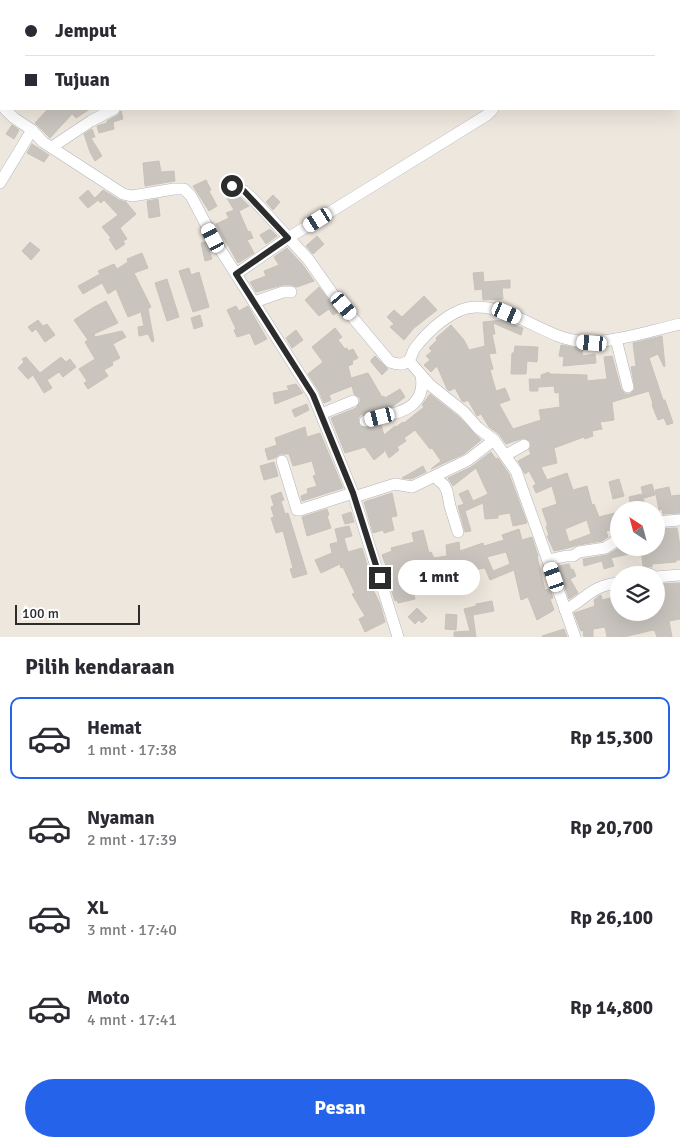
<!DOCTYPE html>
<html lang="id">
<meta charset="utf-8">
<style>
:root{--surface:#fff;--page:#f7f7f7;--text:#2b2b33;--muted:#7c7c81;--line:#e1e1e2;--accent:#2563eb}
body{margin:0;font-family:Signika,sans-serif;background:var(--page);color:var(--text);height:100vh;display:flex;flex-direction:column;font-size:19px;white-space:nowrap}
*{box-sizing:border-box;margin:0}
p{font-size:16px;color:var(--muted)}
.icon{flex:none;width:28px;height:28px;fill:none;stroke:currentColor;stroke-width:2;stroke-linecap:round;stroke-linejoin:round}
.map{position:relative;height:637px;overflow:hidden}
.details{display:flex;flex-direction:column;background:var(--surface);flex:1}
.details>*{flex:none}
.banner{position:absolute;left:0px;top:0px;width:680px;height:110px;box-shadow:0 5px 20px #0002;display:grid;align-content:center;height:110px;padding:0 25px;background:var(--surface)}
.needle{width:32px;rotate:324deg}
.controls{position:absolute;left:610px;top:501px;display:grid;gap:10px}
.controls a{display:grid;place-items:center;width:55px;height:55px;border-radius:50%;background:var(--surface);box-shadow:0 5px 20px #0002;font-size:25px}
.scale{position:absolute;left:15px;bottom:12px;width:125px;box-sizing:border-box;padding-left:5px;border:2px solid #2c2c2c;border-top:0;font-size:14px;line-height:18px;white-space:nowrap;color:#2c2c2c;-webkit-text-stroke:4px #fff;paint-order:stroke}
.end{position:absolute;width:22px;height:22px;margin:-11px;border:6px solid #2c2c2c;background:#fff;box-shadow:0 0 0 2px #fff}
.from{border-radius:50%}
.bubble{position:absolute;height:35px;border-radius:18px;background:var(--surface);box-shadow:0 5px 20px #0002;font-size:16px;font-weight:700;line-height:35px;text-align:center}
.car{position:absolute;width:15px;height:30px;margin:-15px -8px;border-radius:6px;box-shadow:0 0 4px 1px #0007;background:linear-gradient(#fff 24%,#345 0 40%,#fff 0 76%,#345 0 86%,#fff 0)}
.banner b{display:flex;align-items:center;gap:18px;height:48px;font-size:19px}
.banner b+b{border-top:1px solid var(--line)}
.banner i{width:12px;height:12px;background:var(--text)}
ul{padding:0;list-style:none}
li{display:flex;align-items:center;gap:15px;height:82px;margin:0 10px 8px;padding:0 15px;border:2px solid transparent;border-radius:10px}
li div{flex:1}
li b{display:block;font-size:19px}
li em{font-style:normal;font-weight:700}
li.selected{border-color:var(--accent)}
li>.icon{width:45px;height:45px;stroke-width:1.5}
h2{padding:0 25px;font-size:22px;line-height:60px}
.cta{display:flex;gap:10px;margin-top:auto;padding:10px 25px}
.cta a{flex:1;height:58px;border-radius:30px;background:var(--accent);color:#fff;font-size:20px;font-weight:700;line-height:58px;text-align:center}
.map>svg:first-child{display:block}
.building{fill:#c9c4be;stroke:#c9c2b8;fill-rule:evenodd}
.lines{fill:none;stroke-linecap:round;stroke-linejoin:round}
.minor-casing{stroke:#b2b5c0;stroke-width:12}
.minor{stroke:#fff;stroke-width:11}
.route{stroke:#2c2c2c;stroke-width:6}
</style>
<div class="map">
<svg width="680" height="637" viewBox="0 0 680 637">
<rect width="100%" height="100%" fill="#eee7de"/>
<g class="building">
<polygon points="48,109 90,109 76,118 72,114 50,138 35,123"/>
<polygon points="121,111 123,119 113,122 114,129 99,133 97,126 107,123 107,121 118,115"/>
<polygon points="12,125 19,130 14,139 6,134"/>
<polygon points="92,129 95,137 91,138 102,156 95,161 90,152 84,134"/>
<polygon points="32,144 49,155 44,162 27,153"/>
<polygon points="159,161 161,172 174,171 175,181 145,186 143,163"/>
<polygon points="206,180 211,190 209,191 217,206 209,211 193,186"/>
<polygon points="88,190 97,201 88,208 79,198"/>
<polygon points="103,190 119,200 126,202 136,214 120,228 127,239 123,241 125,244 116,250 109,239 111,238 102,227 118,215 104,200 101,203 95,198"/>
<polygon points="227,192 240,197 249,206 239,211 248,232 250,231 253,238 247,240 254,253 238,263 216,224 229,218 226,213 234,210 224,193"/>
<polygon points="273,195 280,202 273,210 266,202"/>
<polygon points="158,199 160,216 149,218 147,201"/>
<polygon points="270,229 277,236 266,244 260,235"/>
<polygon points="317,236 324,244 313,254 306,246"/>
<polygon points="30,242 40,250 31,260 22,251"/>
<polygon points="206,242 212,250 209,250 212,259 205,261 201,243"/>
<polygon points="287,248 302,264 314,281 297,287 291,285 283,285 256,292 250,282 266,276 264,271 279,265 274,257"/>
<polygon points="142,253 148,268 134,273 151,307 148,309 154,341 152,342 148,334 139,336 138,327 144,326 141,312 128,317 116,289 108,294 102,283 83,294 78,286 100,274 98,271 114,264 117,269 128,262 127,259"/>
<polygon points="189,268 191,275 199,272 209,307 193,312 179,271"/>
<polygon points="483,272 484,282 510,280 510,288 502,288 503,299 483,300 482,289 475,290 473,273"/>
<polygon points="167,279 179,317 167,321 155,283"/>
<polygon points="319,287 338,312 333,315 329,309 319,316 305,300"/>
<polygon points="424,296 437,310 414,328 404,340 390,327 394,324 387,317 394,310 402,317"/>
<polygon points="106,301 118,323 94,334 95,337 122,331 126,337 113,344 120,358 112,362 113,365 104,370 108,376 88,389 84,383 87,381 79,369 95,359 85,342 88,340 74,320 94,307"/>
<polygon points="236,306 239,311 248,306 267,339 255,345 250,333 237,337 234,330 236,329 227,310"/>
<polygon points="200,315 203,326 194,329 191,318"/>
<polygon points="38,320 43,326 47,324 55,335 45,342 36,329 32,332 28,327"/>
<path d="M502,320L523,328L521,335L493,323L495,334H492L496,353L489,354L493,369L490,370L496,391L505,388L510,400L499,404L513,429L541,420L539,410L560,407L559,392L555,393L554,386L538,387V391H530L529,379H541V375L549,372V374L587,375V381L607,379L604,357L612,356L621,389L625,394H630L635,389L631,367L636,366L633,343L662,336L665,366L664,367L658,354L649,358L663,400H665L673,423L667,425L664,418L658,420L652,405L653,404L649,391L612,402L614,420L600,422L602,429L592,431L593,436L585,439L584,437L554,448L557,463L541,467L547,480L567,473L573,490L587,486L592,505L594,504L599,517L619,512V528L606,531L608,537L602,541L578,545L568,548L554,551L547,536H549L546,526H548L542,509L557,504L552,486L536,493L533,486L536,484L529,471L525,474L518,461L531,454L529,450L531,446L530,441L524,438L506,444L499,434L489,427L481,414L477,416L468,400L464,402L462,401L455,388L449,391L447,389L437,366L431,372L424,365L430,360L426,356L432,351L429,348L437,340L436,338L451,325L464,340L469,350L485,346L483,322ZM587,520L591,534L569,542L565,529Z"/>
<polygon points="335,328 342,337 338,340 345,349 347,348 348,351 353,349 358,358 352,361 353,364 348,366 351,378 368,373 382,397 384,396 385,398 400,389 405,397 392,407 360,415 358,419 360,426 366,428 381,425 384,435 395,426 396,427 403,422 404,423 424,407 422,405 430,394 459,417 481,440 464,454 431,469 441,461 432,448 430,449 415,430 404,438 406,441 397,447 399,450 389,458 384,448 384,452 374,460 365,447 345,453 331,418 356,408 360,402 360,398 354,394 352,386 329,395 331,400 324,403 319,391 308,374 323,362 312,347"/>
<polygon points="296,330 303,340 292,348 286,338"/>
<polygon points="561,345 583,349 582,356 595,354 596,363 563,366 564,357 559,356"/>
<polygon points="515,346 538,347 537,362 527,361 526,374 511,374 512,353 514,353"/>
<polygon points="375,356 388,369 382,375 371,362 371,360"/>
<polygon points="26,357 40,373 61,357 66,362 70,359 76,367 63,377 59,372 47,380 52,388 44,393 33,375 28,379 18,368 24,362 22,359"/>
<polygon points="296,384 303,393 275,404 273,393 289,390 287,386"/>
<polygon points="307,404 309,410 295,417 292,410"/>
<polygon points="305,427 307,437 320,433 343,488 302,501 301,496 308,493 307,489 317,486 313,476 316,475 312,461 293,466 289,454 280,454 275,458 268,460 265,449 277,445 275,438"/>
<polygon points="491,452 496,459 498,458 509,474 527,523 513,526 510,513 498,515 498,518 485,519 483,503 465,511 471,531 465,532 458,506 464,504 459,494 468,490 473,501 488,494 476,468 453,486 448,478 471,467"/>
<polygon points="274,462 278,476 264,480 260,466"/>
<polygon points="423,466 426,472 411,479 402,478"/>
<polygon points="619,479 624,496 613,499 609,482"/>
<polygon points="652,484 655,495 644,498 641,487"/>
<polygon points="669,487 671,496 680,495 680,513 663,514 662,509 659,510 655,490"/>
<polygon points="281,492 284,500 281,501 285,514 288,513 307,574 293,578 290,569 293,568 283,531 276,533 271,518 274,517 271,507 274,506 271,496"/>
<polygon points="392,493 397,516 391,517 394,530 384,533 383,530 373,533 364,502"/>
<polygon points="642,494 646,510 632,510 629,497"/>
<polygon points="327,509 329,515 327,516 331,528 307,536 302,517"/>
<polygon points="351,512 354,522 345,524 342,515"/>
<polygon points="349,526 352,536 344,538 348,552 362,548 373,584 371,585 380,604 385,622 365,632 359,619 365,616 352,594 355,593 343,567 341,568 340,564 321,573 315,560 332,553 330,544 338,542 335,529"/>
<polygon points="677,528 680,546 680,560 676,560 676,562 652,564 652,567 643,566 641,548 656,548 656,529"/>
<path d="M519,529L522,540L532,537L538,556H537L545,590L550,589L553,598L550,599L554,610L537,620L528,597L521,600L514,570L490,580L485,568L465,571L463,562L446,564L453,580L440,587L435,576L412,585L415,599L398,603L397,600L395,601L384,567L386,566L382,555L392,551L391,548L414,542L412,533L423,530L429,553L431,552L434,558L447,556L446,545L459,542L460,551L483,543L484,546L504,540L502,535ZM506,552L510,564L493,571L487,557Z"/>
<polygon points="619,548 628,548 629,554 611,558 614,566 604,569 602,561 584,566 583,559 607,555"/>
<polygon points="569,564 571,570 573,569 576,576 570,579 578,593 569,599 558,566"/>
<polygon points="680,583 680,619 669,621 672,637 657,637 655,631 653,630 624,637 607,637 605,627 593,629 593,637 584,637 583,630 581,631 574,613 595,606 594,600 599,596 601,595 602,600 615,597 619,612 656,612 656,584"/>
<polygon points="492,601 494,611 473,615 476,637 454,637 454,632 470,631 464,609 476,606 476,604"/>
<polygon points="417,608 427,618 422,623 419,620 415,624 408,617"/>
<polygon points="446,614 457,615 456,630 445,629"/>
<polygon points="564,629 567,637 543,637 542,636"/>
</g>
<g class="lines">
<defs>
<g id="minor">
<polyline points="15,1 16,0"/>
<polyline points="0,15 1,14"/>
<polyline points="679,67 680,67"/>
<polyline points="5,109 14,118 32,130 43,142 123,194 132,196 174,189 184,189 191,196 213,238 313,395 353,493 398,637"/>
<polyline points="52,147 91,121 114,109"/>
<polyline points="0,183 32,130"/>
<path d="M232,186L244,191L252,198L308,259L332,293L390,362C396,364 403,366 408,361C412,358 412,352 415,348C428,331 453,307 476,307C507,307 533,327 561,337C598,350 643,332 680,324"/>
<polyline points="236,274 288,238 487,115 493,109"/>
<polyline points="254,302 283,292 291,292"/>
<polyline points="616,339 628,387"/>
<polyline points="409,361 430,385 464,412 478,428 494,440 516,471 575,637"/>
<polyline points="321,414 353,401"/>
<path d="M365,421C391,414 428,412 421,375"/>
<polyline points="506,455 524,445"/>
<polyline points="282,461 297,510 300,510 353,493"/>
<polyline points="435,477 444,485 447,491 450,506 458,532"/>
<polyline points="354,497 395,484 412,487 468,460 494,440"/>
<polyline points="656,522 680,520"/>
<polyline points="548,560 566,556 573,556 579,552 605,548 613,543 619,536"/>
<polyline points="630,575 630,573 646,573 652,575"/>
<polyline points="656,577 680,575"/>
<path d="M565,610C586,599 592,585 619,583"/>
</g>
</defs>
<use href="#minor" class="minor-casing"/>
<use href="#minor" class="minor"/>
</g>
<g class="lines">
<polyline class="route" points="232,186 244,191 288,238 236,274 313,395 353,493 380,578"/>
</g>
</svg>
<div class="controls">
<a><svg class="needle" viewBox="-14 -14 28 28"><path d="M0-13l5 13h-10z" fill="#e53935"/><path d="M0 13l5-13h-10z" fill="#7c7c81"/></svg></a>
<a><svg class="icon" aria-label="layers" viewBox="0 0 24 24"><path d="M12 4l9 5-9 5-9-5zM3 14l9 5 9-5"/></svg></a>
</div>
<div class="scale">100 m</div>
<i class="end from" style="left:232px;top:186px"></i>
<i class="end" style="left:380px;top:578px"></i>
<div class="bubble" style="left:398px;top:560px;width:82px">1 mnt</div>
<i class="car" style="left:318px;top:220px;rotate:238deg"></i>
<i class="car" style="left:213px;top:238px;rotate:332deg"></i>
<i class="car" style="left:344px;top:306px;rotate:140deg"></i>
<i class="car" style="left:507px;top:313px;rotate:113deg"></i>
<i class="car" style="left:592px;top:343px;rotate:275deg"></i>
<i class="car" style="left:380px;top:417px;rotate:256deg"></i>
<i class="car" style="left:554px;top:577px;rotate:341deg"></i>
<div class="banner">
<b><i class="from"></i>Jemput</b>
<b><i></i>Tujuan</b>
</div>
</div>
<section class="details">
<h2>Pilih kendaraan</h2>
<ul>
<li class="selected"><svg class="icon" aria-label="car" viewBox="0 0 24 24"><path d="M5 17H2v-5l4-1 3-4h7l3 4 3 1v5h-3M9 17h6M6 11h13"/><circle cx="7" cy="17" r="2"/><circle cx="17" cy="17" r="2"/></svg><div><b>Hemat</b><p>1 mnt · 17:38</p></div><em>Rp 15,300</em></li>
<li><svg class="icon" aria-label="car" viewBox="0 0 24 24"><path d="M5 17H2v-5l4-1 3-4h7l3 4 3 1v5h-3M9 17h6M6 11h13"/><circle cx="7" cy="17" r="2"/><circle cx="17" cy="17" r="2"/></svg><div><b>Nyaman</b><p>2 mnt · 17:39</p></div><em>Rp 20,700</em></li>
<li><svg class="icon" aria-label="car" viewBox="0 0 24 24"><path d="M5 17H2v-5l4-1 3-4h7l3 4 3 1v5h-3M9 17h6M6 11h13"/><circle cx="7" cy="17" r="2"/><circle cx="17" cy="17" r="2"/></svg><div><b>XL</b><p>3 mnt · 17:40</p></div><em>Rp 26,100</em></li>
<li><svg class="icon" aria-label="car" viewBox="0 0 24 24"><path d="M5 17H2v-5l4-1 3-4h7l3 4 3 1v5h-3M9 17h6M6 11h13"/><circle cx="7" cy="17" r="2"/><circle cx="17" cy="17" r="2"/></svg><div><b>Moto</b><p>4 mnt · 17:41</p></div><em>Rp 14,800</em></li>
</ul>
<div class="cta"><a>Pesan</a></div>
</section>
